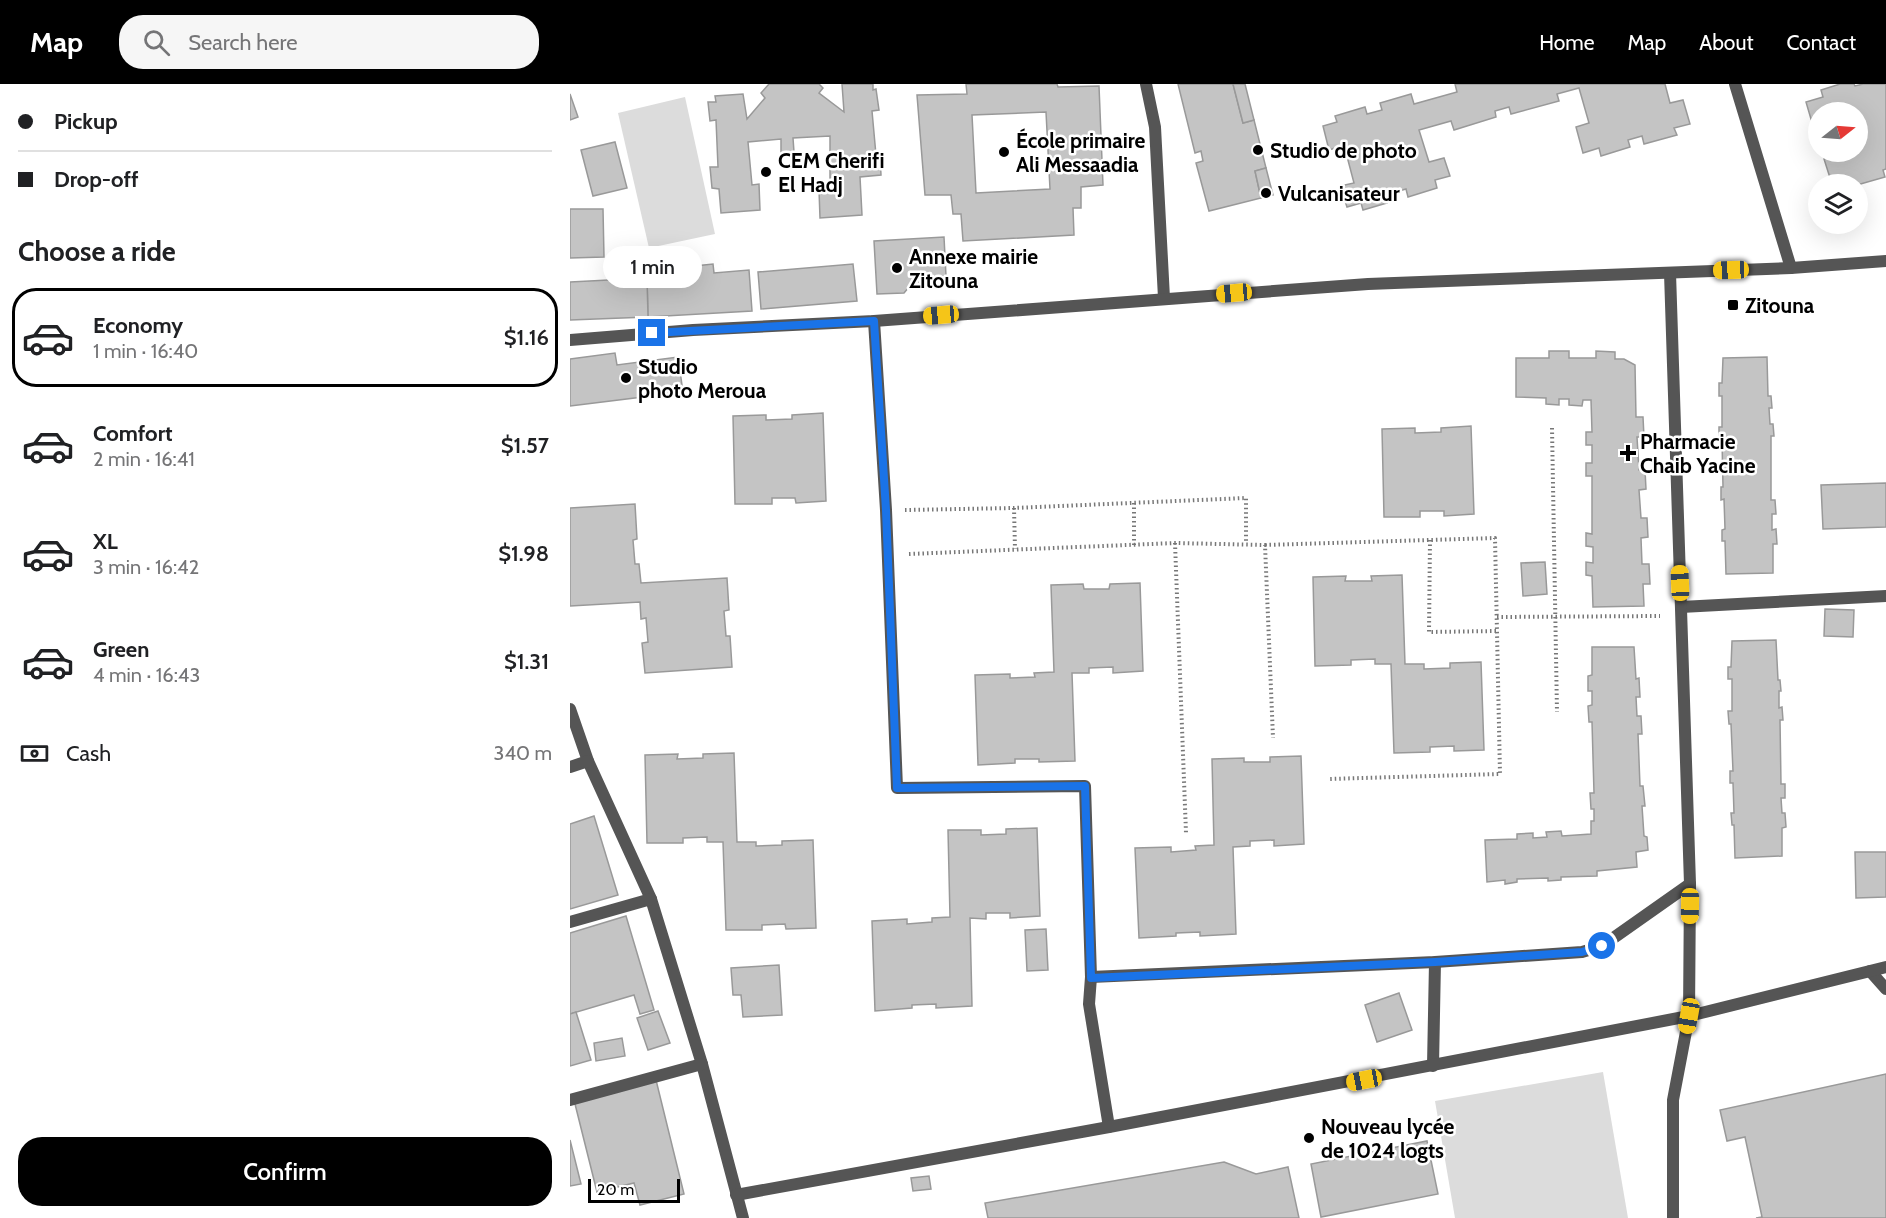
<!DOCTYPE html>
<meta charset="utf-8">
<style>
:root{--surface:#fff;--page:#f6f6f6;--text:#202124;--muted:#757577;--line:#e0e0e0;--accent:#000}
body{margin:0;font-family:Cabin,sans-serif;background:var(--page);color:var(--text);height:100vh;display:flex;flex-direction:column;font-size:22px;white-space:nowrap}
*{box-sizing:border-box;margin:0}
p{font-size:20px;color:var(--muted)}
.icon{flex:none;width:33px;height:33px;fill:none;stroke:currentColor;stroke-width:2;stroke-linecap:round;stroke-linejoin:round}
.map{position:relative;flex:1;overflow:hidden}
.drawer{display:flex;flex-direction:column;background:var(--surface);width:570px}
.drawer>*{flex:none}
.banner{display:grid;align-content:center;height:132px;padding:0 18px;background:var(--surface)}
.needle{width:39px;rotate:73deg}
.controls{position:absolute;left:1238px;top:18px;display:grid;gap:12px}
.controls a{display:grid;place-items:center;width:60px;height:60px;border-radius:50%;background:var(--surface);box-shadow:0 6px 24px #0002;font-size:30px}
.scale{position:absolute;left:18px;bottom:15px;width:92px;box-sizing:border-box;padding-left:6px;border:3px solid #000;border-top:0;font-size:16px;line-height:21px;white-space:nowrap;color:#000;-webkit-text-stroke:4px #fff;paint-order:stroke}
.end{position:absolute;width:27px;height:27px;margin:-14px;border:8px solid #1a73e8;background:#fff;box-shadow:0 0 0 3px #fff}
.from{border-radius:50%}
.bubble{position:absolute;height:42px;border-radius:21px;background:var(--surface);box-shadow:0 6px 24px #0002;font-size:20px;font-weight:600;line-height:42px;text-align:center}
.car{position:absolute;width:18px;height:36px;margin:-18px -9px;border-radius:8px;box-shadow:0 0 4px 2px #0007;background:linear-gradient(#f5c518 24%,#345 0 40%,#f5c518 0 76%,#345 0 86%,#f5c518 0)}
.banner b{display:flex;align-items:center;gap:21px;height:57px;font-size:22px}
.banner b+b{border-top:2px solid var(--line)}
.banner i{width:15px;height:15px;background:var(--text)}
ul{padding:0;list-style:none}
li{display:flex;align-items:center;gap:18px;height:99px;margin:0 12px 9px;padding:0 6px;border:3px solid transparent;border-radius:24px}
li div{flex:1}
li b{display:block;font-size:22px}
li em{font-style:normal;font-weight:600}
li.selected{border-color:var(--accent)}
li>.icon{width:54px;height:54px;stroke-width:1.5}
h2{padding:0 18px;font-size:27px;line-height:72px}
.pay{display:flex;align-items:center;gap:15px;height:66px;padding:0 18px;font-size:22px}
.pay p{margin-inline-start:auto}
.button{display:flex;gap:12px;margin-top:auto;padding:12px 18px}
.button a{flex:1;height:69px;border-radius:24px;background:var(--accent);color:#fff;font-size:24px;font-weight:600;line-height:69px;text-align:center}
header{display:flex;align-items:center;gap:36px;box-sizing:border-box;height:84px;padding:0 30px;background:var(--accent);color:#fff}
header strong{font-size:28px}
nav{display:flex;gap:33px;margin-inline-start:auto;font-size:21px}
.search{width:420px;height:54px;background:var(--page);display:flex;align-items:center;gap:15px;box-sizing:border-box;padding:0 21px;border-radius:24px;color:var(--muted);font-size:22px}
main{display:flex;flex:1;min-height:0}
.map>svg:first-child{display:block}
.garden{fill:#dcdcdc}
.building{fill:#c4c4c4;stroke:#999;stroke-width:1.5;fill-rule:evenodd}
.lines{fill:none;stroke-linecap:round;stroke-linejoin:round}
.path{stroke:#777;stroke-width:4;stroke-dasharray:1.5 3;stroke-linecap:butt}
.minor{stroke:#555;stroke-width:12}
.tertiary{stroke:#555;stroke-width:12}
.route{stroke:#1a73e8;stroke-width:8}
.poi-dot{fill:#000;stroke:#fff;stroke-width:2}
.labels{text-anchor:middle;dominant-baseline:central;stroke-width:5;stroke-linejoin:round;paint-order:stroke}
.poi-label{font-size:21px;font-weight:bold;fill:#000;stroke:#fff;text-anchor:start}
</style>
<header>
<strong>Map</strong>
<div class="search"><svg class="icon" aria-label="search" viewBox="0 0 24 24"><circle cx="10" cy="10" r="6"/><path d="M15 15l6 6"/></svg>Search here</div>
<nav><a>Home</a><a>Map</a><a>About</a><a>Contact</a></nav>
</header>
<main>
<section class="drawer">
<div class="banner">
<b><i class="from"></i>Pickup</b>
<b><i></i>Drop-off</b>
</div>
<h2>Choose a ride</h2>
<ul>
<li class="selected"><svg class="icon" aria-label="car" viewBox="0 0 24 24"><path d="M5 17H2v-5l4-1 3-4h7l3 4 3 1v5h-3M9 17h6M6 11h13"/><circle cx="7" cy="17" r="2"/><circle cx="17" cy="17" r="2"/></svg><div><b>Economy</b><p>1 min · 16:40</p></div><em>$1.16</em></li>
<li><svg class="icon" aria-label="car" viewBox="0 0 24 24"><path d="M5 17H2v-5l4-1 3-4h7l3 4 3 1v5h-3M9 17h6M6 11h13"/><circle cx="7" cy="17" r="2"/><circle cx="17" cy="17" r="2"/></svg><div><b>Comfort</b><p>2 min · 16:41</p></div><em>$1.57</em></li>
<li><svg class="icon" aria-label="car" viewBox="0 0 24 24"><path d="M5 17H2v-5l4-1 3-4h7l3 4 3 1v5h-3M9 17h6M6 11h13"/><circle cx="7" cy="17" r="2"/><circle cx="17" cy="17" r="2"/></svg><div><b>XL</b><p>3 min · 16:42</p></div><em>$1.98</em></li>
<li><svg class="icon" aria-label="car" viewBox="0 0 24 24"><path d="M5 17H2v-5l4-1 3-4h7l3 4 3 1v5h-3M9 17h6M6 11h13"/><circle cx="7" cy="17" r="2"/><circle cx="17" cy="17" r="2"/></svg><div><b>Green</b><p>4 min · 16:43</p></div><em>$1.31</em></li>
</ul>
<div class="pay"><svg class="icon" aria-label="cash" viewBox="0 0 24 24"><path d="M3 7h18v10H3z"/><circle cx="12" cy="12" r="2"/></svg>Cash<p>340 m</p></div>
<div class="button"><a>Confirm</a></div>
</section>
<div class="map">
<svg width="1316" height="1134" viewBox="0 0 1316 1134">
<rect width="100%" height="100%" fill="#fff"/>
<g class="garden">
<polygon points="115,13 145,150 79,164 48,29"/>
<polygon points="1033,988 1058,1134 885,1134 865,1017"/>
</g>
<g class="building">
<polygon points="199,0 249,0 253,4 249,9 274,28 272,0 303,0 303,6 306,5 309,26 302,27 306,71 310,72 311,91 290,93 292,131 250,134 249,106 260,105 260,52 223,54 224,68 211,69 211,55 178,58 182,101 189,100 190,126 151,129 149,105 142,104 140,83 148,83 146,36 140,37 138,18 146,18 145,12 173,10 177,35 195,14 191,9"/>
<path d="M396,0H487L488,3L529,2L533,101L511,103V124H503L504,151L393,157L391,130H383L381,111H355L347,11L397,10ZM476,28L480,105L406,109L402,31Z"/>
<polygon points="608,0 663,0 673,39 684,36 696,84 685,87 691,114 639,127 626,79 633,77 631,67 625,69"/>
<polygon points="663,0 675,0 684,36 673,39"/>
<polygon points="885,0 1095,0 1100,19 1113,16 1120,40 1104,44 1107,51 1074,60 1072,52 1058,56 1060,63 1031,72 1029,64 1013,69 1006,43 1019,39 1009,4 987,10 989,17 941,30 939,23 925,27 926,33 884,46 881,37 849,46 859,78 874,74 880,92 865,96 867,104 838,113 836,105 815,111 817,119 793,126 791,119 777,123 770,102 784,99 774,61 759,66 753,42 767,38 765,32 795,23 797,30 812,26 810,19 841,10 844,20 887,8"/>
<polygon points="1270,0 1284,0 1285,2 1293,0 1316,0 1316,85 1313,86 1315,93 1287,101 1277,100 1275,96 1262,100 1254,75 1267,70 1266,68 1287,68 1287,28 1248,28 1248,41 1243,42 1236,18 1253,13 1251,6"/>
<polygon points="0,10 8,33 0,36"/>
<polygon points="45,58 57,104 23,112 11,66"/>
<polygon points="696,84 703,111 691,114 685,87"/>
<polygon points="0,125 33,125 34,173 0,174"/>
<polygon points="374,153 376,192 355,192 356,203 339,203 334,209 307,210 304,157"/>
<polygon points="143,180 144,189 179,186 182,227 78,233 77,194 116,191 115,183"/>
<polygon points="283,180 287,217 191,225 188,188"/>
<polygon points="77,194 78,233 0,236 0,198"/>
<polygon points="979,267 999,267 999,274 1026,274 1026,267 1045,268 1045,275 1054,275 1065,281 1066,333 1073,333 1074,353 1067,353 1069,386 1075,386 1076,405 1069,406 1071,434 1077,434 1078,453 1071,454 1072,480 1079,480 1080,500 1073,500 1074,522 1023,523 1022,492 1016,491 1016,478 1023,479 1023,463 1016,462 1016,449 1022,450 1022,392 1016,392 1016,379 1022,379 1022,361 1016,361 1016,348 1022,348 1021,316 1013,316 1012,322 999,321 999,315 989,315 989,321 976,320 976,314 946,313 946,274 979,274"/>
<polygon points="45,269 47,281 108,273 113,308 0,322 0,275"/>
<polygon points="1197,273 1198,312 1201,312 1202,324 1199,324 1200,340 1203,340 1204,352 1201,352 1201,416 1205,416 1206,430 1202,430 1202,446 1206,445 1207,460 1203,460 1203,489 1156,490 1155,457 1152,457 1152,446 1155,445 1154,415 1151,416 1151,403 1153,403 1152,356 1149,356 1149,343 1152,343 1152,312 1149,312 1149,299 1152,299 1153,274"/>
<polygon points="253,329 256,417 226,419 225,414 202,414 202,420 165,420 163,332 196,331 196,336 222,335 222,331"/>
<polygon points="901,342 904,430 874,432 874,427 850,427 850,433 814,433 812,345 845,344 845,349 871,348 871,344"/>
<polygon points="1316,399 1316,443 1253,445 1251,401"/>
<polygon points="65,420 67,455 63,456 65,480 69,480 71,499 157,494 159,526 154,527 156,552 160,552 162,583 75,589 72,559 78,558 76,534 71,535 70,518 0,522 0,424"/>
<polygon points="975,478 977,510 953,512 951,479"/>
<polygon points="832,491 835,580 854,580 854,585 880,584 880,579 911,578 914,666 884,667 884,662 860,663 860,668 824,669 821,580 805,580 805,575 781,576 781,581 745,582 743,493 776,492 775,497 802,497 801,492"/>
<polygon points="570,499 573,587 543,589 543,583 519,584 519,589 502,589 505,677 469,678 469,675 445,675 445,679 408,681 405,591 440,590 440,594 465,593 464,589 484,588 481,501 513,500 514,505 539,505 540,500"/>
<polygon points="1255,525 1284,526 1283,553 1254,552"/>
<polygon points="1206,556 1208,596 1210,596 1211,607 1209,607 1209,624 1212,623 1213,636 1210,636 1211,700 1215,700 1215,714 1211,714 1212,729 1215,729 1216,743 1212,744 1212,772 1165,774 1164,741 1162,741 1161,729 1164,729 1163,699 1160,699 1160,687 1163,687 1161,640 1159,640 1158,627 1162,627 1162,595 1158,595 1158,583 1161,583 1162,557"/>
<polygon points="1022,563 1064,563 1066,595 1069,594 1070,613 1066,613 1067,632 1071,632 1072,650 1068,650 1070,702 1073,702 1075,722 1072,722 1074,752 1077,753 1078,766 1066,768 1067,783 1027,787 1027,792 991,793 991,796 978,797 978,794 947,795 947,798 935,800 935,796 917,798 915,756 947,755 947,750 963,749 963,754 977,753 976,748 991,747 992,752 1021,750 1021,737 1024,737 1024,725 1021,725 1020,709 1024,709 1022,638 1019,638 1018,622 1022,621 1022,607 1018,607 1018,592 1022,591"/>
<polygon points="164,669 167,758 186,758 186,762 212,761 212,757 243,756 246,844 216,845 215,840 192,841 192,846 156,846 153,758 137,758 137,753 113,754 113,759 77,759 75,671 108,670 107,675 133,674 133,670"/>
<polygon points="731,672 734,760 704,762 704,756 680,757 680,762 663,763 666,850 630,852 630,848 606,849 606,852 569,854 565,764 601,763 601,768 626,766 625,762 644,761 642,675 674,674 674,678 700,678 700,673"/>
<polygon points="24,732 48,811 0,825 0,740"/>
<polygon points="467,744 470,832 440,834 440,829 416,829 416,835 400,834 402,922 366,924 366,920 342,921 342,924 305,927 302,837 337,835 337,840 362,838 362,834 380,833 378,746 411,746 411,751 436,750 436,745"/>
<polygon points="1285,768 1316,768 1316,813 1286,814"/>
<polygon points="56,832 84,926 70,930 64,911 0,930 0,849"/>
<polygon points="476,845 478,886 457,887 455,846"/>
<polygon points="209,881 212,931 173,933 171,911 163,911 161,884"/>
<polygon points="829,909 842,946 807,958 795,921"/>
<polygon points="88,927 100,959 78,966 67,934"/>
<polygon points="6,928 21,976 0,982 0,930"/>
<polygon points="52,954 55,972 26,977 24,959"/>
<polygon points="1316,990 1316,1134 1186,1134 1192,1133 1175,1053 1157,1057 1150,1026"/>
<polygon points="86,996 114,1110 70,1121 64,1099 27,1108 4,1016"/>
<polygon points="0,1056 11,1100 0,1102"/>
<polygon points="857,1057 868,1110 751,1133 741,1080"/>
<polygon points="654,1078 686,1090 718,1083 729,1134 418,1134 415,1119"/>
<polygon points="359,1092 361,1105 343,1107 341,1094"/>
</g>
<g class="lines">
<g class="path">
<polyline points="982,344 987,628"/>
<polyline points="444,424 445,465"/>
<polyline points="335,426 444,424 676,414 676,459"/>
<polyline points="860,456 859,548 926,547"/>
<polyline points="605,459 616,749"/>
<polyline points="564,461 564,418"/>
<polyline points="695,461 925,454 930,690 758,695"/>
<polyline points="339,470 605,459 695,461 703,654"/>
<polyline points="927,533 1090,532"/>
</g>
<g class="minor">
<polyline points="576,0 585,43 594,214"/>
<polyline points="1165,0 1221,184"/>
<polyline points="304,237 316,426 327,704 515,702 521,893 519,920 539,1043"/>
<polyline points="1111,523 1316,512"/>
<polyline points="0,625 18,677 81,815 132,980 173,1134"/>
<polyline points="0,683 18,677"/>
<polyline points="0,838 81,815"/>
<polyline points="1300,887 1316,905"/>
<polyline points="521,893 865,878 1012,868 1032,862 1120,800 1100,189"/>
<polyline points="863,982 865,878"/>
<polyline points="0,1016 132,980"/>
<polyline points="166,1111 539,1043 1119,932 1316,883"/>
<polyline points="1103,1134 1103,1016 1119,932 1120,800"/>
</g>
<polyline class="tertiary" points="0,256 123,246 304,237 798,200 1221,184 1316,177"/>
</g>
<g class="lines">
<polyline class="route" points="82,249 304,237 316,426 327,704 515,702 521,894 865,878 1012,868 1032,862"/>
</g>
<g class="poi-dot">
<circle cx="688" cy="66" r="6"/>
<circle cx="434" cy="68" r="6"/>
<circle cx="196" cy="88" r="6"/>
<circle cx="696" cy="109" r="6"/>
<circle cx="327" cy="184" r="6"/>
<rect x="1157" y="215" width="12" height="12" rx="3"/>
<circle cx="56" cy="294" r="6"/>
<path d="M1055 360h6v6h6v6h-6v6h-6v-6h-6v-6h6z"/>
<circle cx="739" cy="1054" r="6"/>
</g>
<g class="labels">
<g class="poi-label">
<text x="446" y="56">École primaire<tspan x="446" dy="24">Ali Messaadia</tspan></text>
<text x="700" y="66">Studio de photo</text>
<text x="208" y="76">CEM Cherifi<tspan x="208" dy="24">El Hadj</tspan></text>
<text x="708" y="109">Vulcanisateur</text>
<text x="339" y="172">Annexe mairie<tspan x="339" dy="24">Zitouna</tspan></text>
<text x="1175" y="221">Zitouna</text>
<text x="68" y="282">Studio<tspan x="68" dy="24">photo Meroua</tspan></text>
<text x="1070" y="357">Pharmacie<tspan x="1070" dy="24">Chaib Yacine</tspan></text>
<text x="751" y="1042">Nouveau lycée<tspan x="751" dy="24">de 1024 logts</tspan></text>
</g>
</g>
</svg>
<div class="controls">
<a><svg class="needle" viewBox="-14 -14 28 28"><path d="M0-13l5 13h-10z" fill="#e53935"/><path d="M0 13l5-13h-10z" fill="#757577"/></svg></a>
<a><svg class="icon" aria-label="layers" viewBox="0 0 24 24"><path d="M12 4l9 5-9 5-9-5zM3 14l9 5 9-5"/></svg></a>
</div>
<div class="scale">20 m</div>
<i class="end from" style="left:1032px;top:862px"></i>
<i class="end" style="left:82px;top:249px"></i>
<div class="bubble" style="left:33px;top:162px;width:99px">1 min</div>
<i class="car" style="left:1161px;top:186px;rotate:268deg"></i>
<i class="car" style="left:664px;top:209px;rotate:265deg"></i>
<i class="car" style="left:371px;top:231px;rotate:265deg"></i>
<i class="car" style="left:1110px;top:499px;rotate:358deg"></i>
<i class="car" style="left:1120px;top:822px;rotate:181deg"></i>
<i class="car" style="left:1119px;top:932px;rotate:190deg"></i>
<i class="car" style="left:794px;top:996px;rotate:259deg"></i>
</div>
</main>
